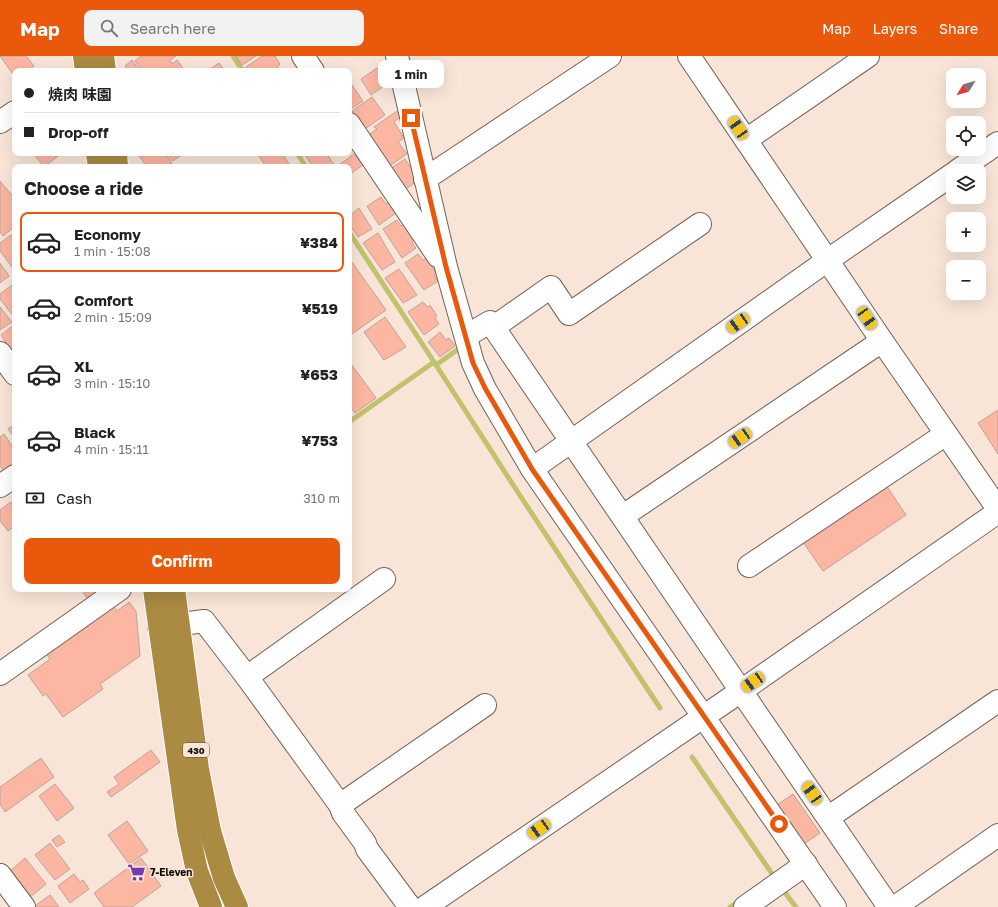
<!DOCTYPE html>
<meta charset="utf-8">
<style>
:root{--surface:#fff;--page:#f2f2f2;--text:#222;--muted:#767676;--line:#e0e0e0;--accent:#ea580c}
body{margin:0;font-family:"Golos Text","Noto Sans JP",sans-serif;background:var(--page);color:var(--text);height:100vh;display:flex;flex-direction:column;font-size:15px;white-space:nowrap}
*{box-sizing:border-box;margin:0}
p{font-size:13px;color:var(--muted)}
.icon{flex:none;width:22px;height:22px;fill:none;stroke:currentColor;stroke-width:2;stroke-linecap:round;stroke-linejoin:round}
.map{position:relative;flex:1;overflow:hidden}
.details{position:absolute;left:12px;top:108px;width:340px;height:428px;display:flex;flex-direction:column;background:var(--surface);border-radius:8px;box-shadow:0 4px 16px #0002}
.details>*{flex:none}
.banner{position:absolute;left:12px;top:12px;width:340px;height:88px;border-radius:8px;box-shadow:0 4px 16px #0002;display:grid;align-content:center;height:88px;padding:0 12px;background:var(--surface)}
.needle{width:26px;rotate:233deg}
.fabs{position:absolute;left:946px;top:12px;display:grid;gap:8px}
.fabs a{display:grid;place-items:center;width:40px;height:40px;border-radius:8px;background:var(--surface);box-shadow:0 4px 16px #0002;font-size:20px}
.end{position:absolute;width:18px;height:18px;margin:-9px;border:5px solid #ea580c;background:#fff;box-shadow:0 0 0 2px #fff}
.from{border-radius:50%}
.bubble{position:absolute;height:28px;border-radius:8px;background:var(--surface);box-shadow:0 4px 16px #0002;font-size:13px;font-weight:700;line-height:28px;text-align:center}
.car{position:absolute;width:12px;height:24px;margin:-12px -6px;border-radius:5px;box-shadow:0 0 3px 1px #0007;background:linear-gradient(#f5c518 24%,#345 0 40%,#f5c518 0 76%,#345 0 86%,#f5c518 0)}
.banner b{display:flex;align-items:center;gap:14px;height:38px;font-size:15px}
.banner b+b{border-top:1px solid var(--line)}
.banner i{width:10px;height:10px;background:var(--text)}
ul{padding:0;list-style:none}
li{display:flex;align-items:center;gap:12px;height:60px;margin:0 8px 6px;padding:0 4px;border:2px solid transparent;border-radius:8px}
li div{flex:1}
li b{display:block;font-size:15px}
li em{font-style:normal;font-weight:700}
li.active{border-color:var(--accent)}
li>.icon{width:36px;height:36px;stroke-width:1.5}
h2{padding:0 12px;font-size:18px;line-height:48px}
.pay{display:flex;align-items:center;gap:10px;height:44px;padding:0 12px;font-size:15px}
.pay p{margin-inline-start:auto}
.button{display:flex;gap:8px;margin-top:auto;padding:8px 12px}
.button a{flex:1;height:46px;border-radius:8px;background:var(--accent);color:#fff;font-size:16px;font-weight:700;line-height:46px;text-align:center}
header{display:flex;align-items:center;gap:24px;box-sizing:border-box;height:56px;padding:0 20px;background:var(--accent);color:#fff}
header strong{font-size:19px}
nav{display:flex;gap:22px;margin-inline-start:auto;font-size:14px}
.search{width:280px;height:36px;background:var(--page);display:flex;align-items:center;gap:10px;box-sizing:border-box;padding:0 14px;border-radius:8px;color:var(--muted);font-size:15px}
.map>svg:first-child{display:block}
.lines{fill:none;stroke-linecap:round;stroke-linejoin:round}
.stream{stroke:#c2c26c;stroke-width:5}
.building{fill:#fcb6a1;stroke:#baa49d}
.minor-casing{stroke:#736356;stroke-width:24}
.highway-casing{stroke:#fff;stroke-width:24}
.minor{stroke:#fff;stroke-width:22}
.highway{stroke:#ab8a42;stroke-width:22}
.route{stroke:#ea580c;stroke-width:5}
.labels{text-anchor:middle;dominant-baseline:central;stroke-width:3;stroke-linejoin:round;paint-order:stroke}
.shield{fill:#f8e5d7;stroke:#574d45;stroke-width:1}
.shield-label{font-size:9px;font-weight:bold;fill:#120c07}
.poi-label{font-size:10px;font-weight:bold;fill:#120c07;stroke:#f8e5d7;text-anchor:start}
</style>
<header>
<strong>Map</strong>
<div class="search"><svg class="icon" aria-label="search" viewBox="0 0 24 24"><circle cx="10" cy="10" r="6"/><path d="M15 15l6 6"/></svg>Search here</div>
<nav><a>Map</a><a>Layers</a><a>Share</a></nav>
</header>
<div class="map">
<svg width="998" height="851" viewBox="0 0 998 851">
<rect width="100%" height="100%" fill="#f8e5d7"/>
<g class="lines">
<g class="stream">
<polyline points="233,0 243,15"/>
<polyline points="297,97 306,111"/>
<polyline points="349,176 436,309 519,438 660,652"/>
<polyline points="436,309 457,294"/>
<polyline points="349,366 434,306"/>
<polyline points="692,701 775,822"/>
<polyline points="783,834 796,851"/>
<polyline points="730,851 739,845"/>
</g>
</g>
<g class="building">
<polygon points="0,0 26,0 34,10 27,15 15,15 15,21"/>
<polygon points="141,0 176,0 170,4 172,8 177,4 185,15 142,15 135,5"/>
<polygon points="236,0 256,0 242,9"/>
<polygon points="262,0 275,0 280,8 277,12 279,15 248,15 246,11"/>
<polygon points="132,4 140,15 129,15 125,10"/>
<polygon points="219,7 225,15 207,15"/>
<polygon points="381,11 390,26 371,39 361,23 377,12 379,14"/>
<polygon points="352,29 363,45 349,54 349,30"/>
<polygon points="372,41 385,59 365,73 352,55"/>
<polygon points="397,55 401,60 394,66 404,82 398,86 407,98 385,113 364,82 377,73 374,71"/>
<polygon points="33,97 62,97 44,111"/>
<polygon points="144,97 165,97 172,107 167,111 147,111 139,100"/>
<polygon points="167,97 184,97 173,105"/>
<polygon points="263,97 282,97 291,111 266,111 259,100"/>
<polygon points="308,97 326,97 335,110 313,111 305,99"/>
<polygon points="354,98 363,109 349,119 349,111 336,111"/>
<polygon points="405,103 419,124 404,134 390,113"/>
<polygon points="0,125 15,143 15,170 3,180 0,176"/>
<polygon points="381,141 386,148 389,147 396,157 379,169 367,150"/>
<polygon points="359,152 372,173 358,181 349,168 349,160"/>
<polygon points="397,164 401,170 405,168 414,184 412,187 416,192 402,202 383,173"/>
<polygon points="378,177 395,206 382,214 363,187"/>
<polygon points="11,179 15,184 15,215 0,195 0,187"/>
<polygon points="418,198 423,204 426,202 436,217 434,219 438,225 424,234 405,207"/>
<polygon points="349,202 386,254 349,280"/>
<polygon points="0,207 9,220 0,227"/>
<polygon points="399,213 417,239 403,247 385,222"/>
<polygon points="15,227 15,262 0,243 0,238"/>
<polygon points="423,246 428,251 430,249 437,260 435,262 439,268 424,279 408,256"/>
<polygon points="0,251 12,266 0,274"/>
<polygon points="385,261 406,291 384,304 364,276"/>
<polygon points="15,268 15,307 8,290 1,279"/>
<polygon points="440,276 446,284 449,282 455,290 440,301 428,286"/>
<polygon points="349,305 376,342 355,357 349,349"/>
<polygon points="998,354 998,398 978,367"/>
<polygon points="15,368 15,382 8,373"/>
<polygon points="4,378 15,394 15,408 4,415 0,410 0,381"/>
<polygon points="886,429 906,459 823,515 803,486"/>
<polygon points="11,446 15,452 15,470 8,475 0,465 0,454"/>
<polygon points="88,533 93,533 97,538 89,545 83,536"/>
<polygon points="129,546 136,555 140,600 100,628 103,633 63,661 46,638 43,640 28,619 50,603 46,597 113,550 117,555"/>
<polygon points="151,694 160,706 111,741 107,736 119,728 114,721"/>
<polygon points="41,702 54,721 5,756 0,748 0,731"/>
<polygon points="55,728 74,752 57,765 39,740"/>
<polygon points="793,738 820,777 804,788 777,749"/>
<polygon points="127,765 148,795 129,808 108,779"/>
<polygon points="59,779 65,786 57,791 52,784"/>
<polygon points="50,787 70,813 55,824 35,799"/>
<polygon points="25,802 46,828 29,842 9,816"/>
<polygon points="141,802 161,830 132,851 104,851 94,837"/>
<polygon points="74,818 80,826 83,824 89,833 70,847 58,830"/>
<polygon points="50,839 59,851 36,851 35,850"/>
</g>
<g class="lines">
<defs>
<g id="minor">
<polyline points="303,0 313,15"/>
<polyline points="397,0 446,211 473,307 485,333 532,413 835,851"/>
<polyline points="689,0 882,285 998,453"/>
<polyline points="0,66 15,56"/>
<polyline points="349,68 438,200"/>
<polyline points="746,84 868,0"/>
<polyline points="957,115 998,87"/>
<polyline points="425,123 610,0"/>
<polyline points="494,271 551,231 569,258 700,168"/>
<polyline points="466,280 490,266 741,635 889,851"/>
<polyline points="0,297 15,318"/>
<polyline points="532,413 828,204 953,118"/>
<polyline points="0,430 15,420"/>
<polyline points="623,460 882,285"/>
<polyline points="749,510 946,378"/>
<polyline points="159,571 204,565 247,621 340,749 343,757 365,787 367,793 410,851"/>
<polyline points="0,618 120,533"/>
<polyline points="247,621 384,523"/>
<polyline points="340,749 485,649"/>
<polyline points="829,761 998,645"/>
<polyline points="0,819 24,851"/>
<polyline points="425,851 741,635 998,456"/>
<polyline points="745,851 806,808"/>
<polyline points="895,851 998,779"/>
</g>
<g id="highway">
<polyline points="84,0 86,15"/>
<polyline points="103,0 105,15"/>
<polyline points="97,97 99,111"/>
<polyline points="116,97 117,111"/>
<polyline points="154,533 188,774 197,815 211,851"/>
<polyline points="174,533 198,713 210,775 224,822 237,851"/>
</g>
</defs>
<use href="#minor" class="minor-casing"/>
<use href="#highway" class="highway-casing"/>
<use href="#minor" class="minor"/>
<use href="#highway" class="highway"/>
</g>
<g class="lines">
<polyline class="route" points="411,62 446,211 473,307 485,332 532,413 779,768"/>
</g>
<defs>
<symbol id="supermarket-bare" viewBox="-9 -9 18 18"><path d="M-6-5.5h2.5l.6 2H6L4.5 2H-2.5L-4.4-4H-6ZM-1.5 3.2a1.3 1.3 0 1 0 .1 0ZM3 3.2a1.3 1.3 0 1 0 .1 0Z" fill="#713bb1" stroke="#f8e5d7" stroke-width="2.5" paint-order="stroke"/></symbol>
</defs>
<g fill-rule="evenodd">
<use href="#supermarket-bare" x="124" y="804" width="25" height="25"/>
</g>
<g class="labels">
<rect class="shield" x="183" y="687" width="26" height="14" rx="3"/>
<g class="shield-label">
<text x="196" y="694">430</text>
</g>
<g class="poi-label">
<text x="150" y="816">7-Eleven</text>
</g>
</g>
</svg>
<div class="fabs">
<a><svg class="needle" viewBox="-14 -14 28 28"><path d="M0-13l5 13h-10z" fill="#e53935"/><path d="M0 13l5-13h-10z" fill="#767676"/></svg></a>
<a><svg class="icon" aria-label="locate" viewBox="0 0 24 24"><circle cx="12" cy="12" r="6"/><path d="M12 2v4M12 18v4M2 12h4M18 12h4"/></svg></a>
<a><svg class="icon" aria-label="layers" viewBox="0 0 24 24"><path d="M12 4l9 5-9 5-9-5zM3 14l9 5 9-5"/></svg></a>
<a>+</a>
<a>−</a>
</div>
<i class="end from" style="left:779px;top:768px"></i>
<i class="end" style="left:411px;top:62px"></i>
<div class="bubble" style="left:378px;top:4px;width:66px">1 min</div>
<i class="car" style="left:738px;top:72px;rotate:326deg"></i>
<i class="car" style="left:867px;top:262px;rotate:146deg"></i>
<i class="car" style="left:738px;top:267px;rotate:235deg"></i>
<i class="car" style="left:740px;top:382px;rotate:236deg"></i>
<i class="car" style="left:753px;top:626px;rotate:235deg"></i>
<i class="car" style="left:812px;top:737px;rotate:325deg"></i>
<i class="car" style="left:539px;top:773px;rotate:236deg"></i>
<div class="banner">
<b><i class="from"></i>焼肉 味園</b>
<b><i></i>Drop-off</b>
</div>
<section class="details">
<h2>Choose a ride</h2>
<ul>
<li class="active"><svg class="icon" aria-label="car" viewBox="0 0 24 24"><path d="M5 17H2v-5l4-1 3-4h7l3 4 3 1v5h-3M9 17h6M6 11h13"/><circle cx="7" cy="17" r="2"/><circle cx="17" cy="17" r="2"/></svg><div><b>Economy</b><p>1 min · 15:08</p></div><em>¥384</em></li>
<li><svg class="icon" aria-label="car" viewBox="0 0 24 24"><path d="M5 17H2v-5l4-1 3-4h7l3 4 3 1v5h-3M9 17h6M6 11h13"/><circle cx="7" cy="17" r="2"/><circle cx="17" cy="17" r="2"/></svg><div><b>Comfort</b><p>2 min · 15:09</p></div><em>¥519</em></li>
<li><svg class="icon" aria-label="car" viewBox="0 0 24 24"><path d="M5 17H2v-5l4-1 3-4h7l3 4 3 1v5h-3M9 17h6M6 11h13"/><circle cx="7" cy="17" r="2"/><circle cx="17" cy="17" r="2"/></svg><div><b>XL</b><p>3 min · 15:10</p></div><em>¥653</em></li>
<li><svg class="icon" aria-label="car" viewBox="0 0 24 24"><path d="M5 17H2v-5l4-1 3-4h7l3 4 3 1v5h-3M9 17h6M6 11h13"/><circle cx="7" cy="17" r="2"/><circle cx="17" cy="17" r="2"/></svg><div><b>Black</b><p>4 min · 15:11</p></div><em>¥753</em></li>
</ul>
<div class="pay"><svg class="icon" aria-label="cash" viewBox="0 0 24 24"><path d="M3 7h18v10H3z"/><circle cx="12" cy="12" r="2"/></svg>Cash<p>310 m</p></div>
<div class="button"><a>Confirm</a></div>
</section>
</div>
